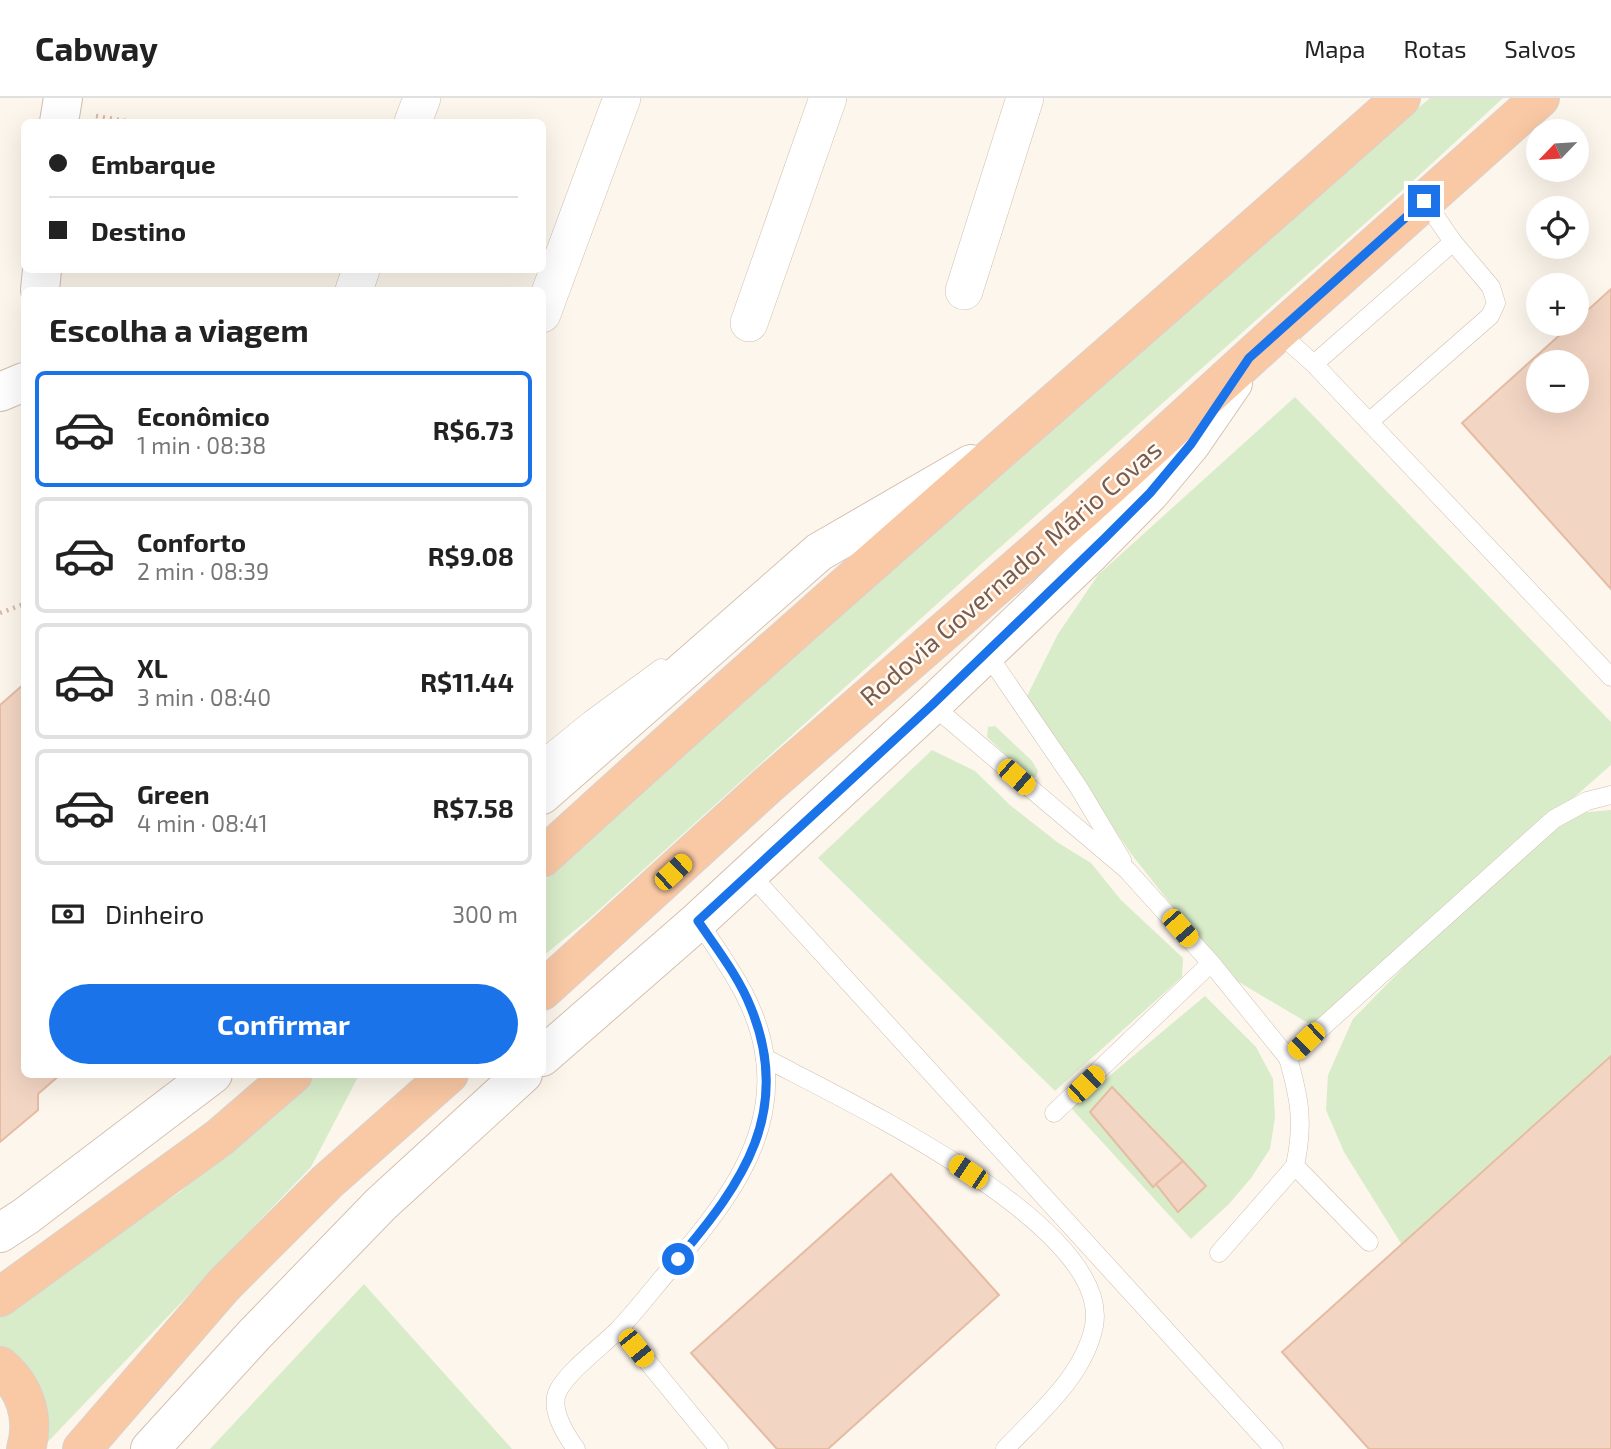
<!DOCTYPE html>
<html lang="pt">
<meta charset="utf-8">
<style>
:root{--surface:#fff;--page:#f6f6f6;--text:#222;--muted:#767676;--line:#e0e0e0;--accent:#1a73e8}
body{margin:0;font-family:"Exo 2",sans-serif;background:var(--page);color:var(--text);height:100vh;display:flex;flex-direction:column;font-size:26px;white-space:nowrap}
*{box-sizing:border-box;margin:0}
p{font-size:23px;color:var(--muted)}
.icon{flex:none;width:38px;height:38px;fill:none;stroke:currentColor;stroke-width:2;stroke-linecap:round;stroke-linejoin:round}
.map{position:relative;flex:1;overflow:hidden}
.drawer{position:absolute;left:21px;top:189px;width:525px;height:791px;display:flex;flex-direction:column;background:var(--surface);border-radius:10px;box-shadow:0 7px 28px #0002}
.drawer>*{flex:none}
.guide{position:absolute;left:21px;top:21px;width:525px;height:154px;border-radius:10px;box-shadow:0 7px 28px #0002;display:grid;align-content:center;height:154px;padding:0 28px;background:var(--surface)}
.needle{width:46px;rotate:245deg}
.buttons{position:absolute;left:1526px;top:21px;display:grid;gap:14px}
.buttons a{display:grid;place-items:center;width:63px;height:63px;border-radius:50%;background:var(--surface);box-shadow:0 7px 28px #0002;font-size:35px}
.end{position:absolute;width:32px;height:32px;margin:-16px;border:9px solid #1a73e8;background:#fff;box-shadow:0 0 0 4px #fff}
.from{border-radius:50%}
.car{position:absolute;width:21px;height:42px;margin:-21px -10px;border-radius:9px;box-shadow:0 0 5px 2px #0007;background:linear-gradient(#f5c518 24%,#345 0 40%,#f5c518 0 76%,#345 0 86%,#f5c518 0)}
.guide b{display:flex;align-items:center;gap:24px;height:66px;font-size:26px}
.guide b+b{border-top:2px solid var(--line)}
.guide i{width:18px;height:18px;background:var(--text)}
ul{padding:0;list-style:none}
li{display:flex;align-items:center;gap:21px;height:116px;margin:0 14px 10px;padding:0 14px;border:4px solid var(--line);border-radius:10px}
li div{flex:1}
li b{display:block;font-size:26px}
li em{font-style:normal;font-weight:700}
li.active{border-color:var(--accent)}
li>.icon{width:63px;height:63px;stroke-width:1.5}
h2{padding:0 28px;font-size:32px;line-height:84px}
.pay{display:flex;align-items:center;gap:18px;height:77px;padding:0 28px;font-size:26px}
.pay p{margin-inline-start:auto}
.primary-button{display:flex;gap:14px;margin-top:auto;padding:14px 28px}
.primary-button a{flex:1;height:80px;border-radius:42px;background:var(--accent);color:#fff;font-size:28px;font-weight:700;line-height:80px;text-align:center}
header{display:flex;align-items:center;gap:42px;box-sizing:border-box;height:98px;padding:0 35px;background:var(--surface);border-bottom:2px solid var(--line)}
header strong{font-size:33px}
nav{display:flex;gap:38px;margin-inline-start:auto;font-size:24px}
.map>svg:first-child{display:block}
.green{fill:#d8ecc9}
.building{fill:#f3d5c3;stroke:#e6bba3;stroke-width:2;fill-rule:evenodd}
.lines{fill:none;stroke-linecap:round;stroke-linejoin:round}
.service-casing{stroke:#d1beb0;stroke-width:19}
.minor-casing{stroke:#d1beb0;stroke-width:38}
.tertiary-casing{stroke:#d1beb0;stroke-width:40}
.secondary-casing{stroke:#d6c0b0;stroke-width:40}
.trunk-casing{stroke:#dad1cd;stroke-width:40}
.path{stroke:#d9b8a5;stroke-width:4.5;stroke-dasharray:2 5;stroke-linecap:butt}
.service{stroke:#fff;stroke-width:18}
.minor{stroke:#fff;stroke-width:37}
.tertiary{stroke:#fff;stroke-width:38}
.secondary{stroke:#fff;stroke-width:38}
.trunk{stroke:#f9c8a4;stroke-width:38}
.route{stroke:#1a73e8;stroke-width:9}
.labels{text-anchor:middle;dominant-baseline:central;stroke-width:5;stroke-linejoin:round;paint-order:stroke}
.street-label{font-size:26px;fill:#7a5c4d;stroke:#fffaf3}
</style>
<header>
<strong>Cabway</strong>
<nav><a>Mapa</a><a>Rotas</a><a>Salvos</a></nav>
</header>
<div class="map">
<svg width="1611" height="1351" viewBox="0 0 1611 1351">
<rect width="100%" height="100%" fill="#fdf6ec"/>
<g class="green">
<polygon points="1430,0 1503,0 1414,82 979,468 590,820 543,858 543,784 743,599 1162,225"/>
<polygon points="1295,299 1611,624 1611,667 1554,717 1611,712 1611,962 1402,1147 1344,1054 1326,1012 1328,977 1353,921 1539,731 1318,931 1227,877 1132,757 1025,602 1058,536 1098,477"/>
<polygon points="995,628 1032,663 1038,673 1036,679 1028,678 987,639 988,629"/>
<polygon points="932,652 975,673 1010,707 1057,744 1091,765 1121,802 1183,860 1182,879 1055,993 818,760"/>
<polygon points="1205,898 1256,949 1273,981 1275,1019 1270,1051 1251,1080 1229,1106 1191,1141 1071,1010"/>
<polygon points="313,977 359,977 311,1069 41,1351 13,1318 0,1298 0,1213 180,1094"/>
<polygon points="364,1186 512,1351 210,1351"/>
</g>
<g class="building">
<path d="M1611,191V491L1462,325L1572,226H1577V222ZM1538,264H1577V303H1538Z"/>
<polygon points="24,586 24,976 61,976 38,996 38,1012 0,1044 0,607"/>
<polygon points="1611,958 1611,1351 1369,1351 1282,1254"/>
<polygon points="1112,989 1183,1063 1153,1089 1090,1014"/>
<polygon points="1183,1063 1206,1088 1178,1114 1156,1086"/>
<polygon points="891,1076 999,1197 828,1351 777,1351 691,1255"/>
</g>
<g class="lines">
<defs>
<g id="service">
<polyline points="1278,234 1314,266 1453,144 1425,103"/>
<polyline points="1314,266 1611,579"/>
<polyline points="1369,324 1490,218 1496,205 1491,189 1453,144"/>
<polyline points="986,554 1079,690 1122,762"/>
<polyline points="932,607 1127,772 1211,865 1288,960 1554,721 1587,703 1611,697"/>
<polyline points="542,661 590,622 661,570"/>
<polyline points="750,776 1274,1351"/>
<path d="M765,960C840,1000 1113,1127 1094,1228C1084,1278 1039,1315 1005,1351"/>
<path d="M1288,960C1300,1002 1304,1025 1295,1068L1369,1144"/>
<polyline points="1054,1015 1211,865"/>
<polyline points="1219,1155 1295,1068"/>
<polyline points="620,1230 719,1351"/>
<path d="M576,1351C566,1337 549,1311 558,1293C567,1274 602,1248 618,1232C636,1213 652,1192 670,1171C721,1111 776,1045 765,961C759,908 727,866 698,823"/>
</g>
<g id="minor">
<polyline points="413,24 422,0"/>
<polyline points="354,192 361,172"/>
<polyline points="964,193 1025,0"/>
<polyline points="542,216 622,0"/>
<polyline points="749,225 828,0"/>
</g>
<g id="tertiary">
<polyline points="59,24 63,0"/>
<polyline points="40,192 42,172"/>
<polyline points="0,294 24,284"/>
</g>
<g id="secondary">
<polyline points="542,697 819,454 971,366"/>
<polyline points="542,959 698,823 932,607 1090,456 1150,395 1191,346 1233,285"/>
<polyline points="0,1135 26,1118 213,976"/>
<polyline points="150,1351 254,1237 381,1106 523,976"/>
</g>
<g id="trunk">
<path d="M542,760C824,502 1115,254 1401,0"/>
<polyline points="542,893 768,687 1081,414 1278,234 1540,0"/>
<polyline points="0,1199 219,1040 293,976"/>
<path d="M0,1268C25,1289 35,1320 26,1351"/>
<polyline points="82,1351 224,1187 327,1084 449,976"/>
</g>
</defs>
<use href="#service" class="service-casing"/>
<use href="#minor" class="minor-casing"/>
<use href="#tertiary" class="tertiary-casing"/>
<use href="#secondary" class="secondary-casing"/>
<use href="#trunk" class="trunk-casing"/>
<g class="path">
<polyline points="96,18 133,24"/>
<polyline points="0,515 24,506"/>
</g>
<use href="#service" class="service"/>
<use href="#minor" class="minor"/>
<use href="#tertiary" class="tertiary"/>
<use href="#secondary" class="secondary"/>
<use href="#trunk" class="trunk"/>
</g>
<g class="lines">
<path class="route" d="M678,1161C743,1085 793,1013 751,910C739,879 717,851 698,823L932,607L1105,440L1150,395L1191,346L1249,260L1424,103"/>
</g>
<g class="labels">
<g class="street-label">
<text transform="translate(1010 474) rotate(-41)">Rodovia Governador Mário Covas</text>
</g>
</g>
</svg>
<div class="buttons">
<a><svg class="needle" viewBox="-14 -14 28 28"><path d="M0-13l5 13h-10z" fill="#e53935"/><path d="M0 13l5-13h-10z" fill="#767676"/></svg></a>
<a><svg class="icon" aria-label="locate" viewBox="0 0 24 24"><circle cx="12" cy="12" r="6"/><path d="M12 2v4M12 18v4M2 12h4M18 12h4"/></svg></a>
<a>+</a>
<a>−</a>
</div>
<i class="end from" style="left:678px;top:1161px"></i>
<i class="end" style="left:1424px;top:103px"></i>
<i class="car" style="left:1016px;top:679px;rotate:131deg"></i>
<i class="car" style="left:673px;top:774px;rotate:47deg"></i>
<i class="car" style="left:1180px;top:830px;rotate:139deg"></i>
<i class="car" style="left:1306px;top:943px;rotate:226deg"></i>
<i class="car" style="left:1086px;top:986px;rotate:46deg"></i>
<i class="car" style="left:968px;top:1074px;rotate:304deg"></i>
<i class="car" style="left:636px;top:1250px;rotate:141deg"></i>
<div class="guide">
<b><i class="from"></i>Embarque</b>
<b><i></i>Destino</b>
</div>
<section class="drawer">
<h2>Escolha a viagem</h2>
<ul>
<li class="active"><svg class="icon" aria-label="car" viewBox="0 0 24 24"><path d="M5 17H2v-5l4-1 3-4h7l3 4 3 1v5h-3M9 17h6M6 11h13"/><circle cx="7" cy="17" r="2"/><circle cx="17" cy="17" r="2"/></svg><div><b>Econômico</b><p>1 min · 08:38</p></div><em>R$6.73</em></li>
<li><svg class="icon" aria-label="car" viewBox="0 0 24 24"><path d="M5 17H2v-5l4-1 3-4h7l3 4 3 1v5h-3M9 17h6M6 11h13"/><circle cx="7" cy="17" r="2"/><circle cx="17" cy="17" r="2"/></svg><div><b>Conforto</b><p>2 min · 08:39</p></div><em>R$9.08</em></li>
<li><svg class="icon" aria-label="car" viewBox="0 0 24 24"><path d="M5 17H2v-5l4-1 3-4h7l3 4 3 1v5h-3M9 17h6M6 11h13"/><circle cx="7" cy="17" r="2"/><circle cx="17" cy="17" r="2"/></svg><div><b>XL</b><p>3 min · 08:40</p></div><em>R$11.44</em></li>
<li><svg class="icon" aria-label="car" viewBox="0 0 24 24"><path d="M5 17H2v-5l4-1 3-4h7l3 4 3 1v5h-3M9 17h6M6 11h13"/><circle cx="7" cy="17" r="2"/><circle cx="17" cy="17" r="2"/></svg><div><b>Green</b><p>4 min · 08:41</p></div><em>R$7.58</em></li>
</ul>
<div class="pay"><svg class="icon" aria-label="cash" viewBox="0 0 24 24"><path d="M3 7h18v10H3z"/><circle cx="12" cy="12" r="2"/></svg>Dinheiro<p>300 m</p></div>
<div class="primary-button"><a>Confirmar</a></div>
</section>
</div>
